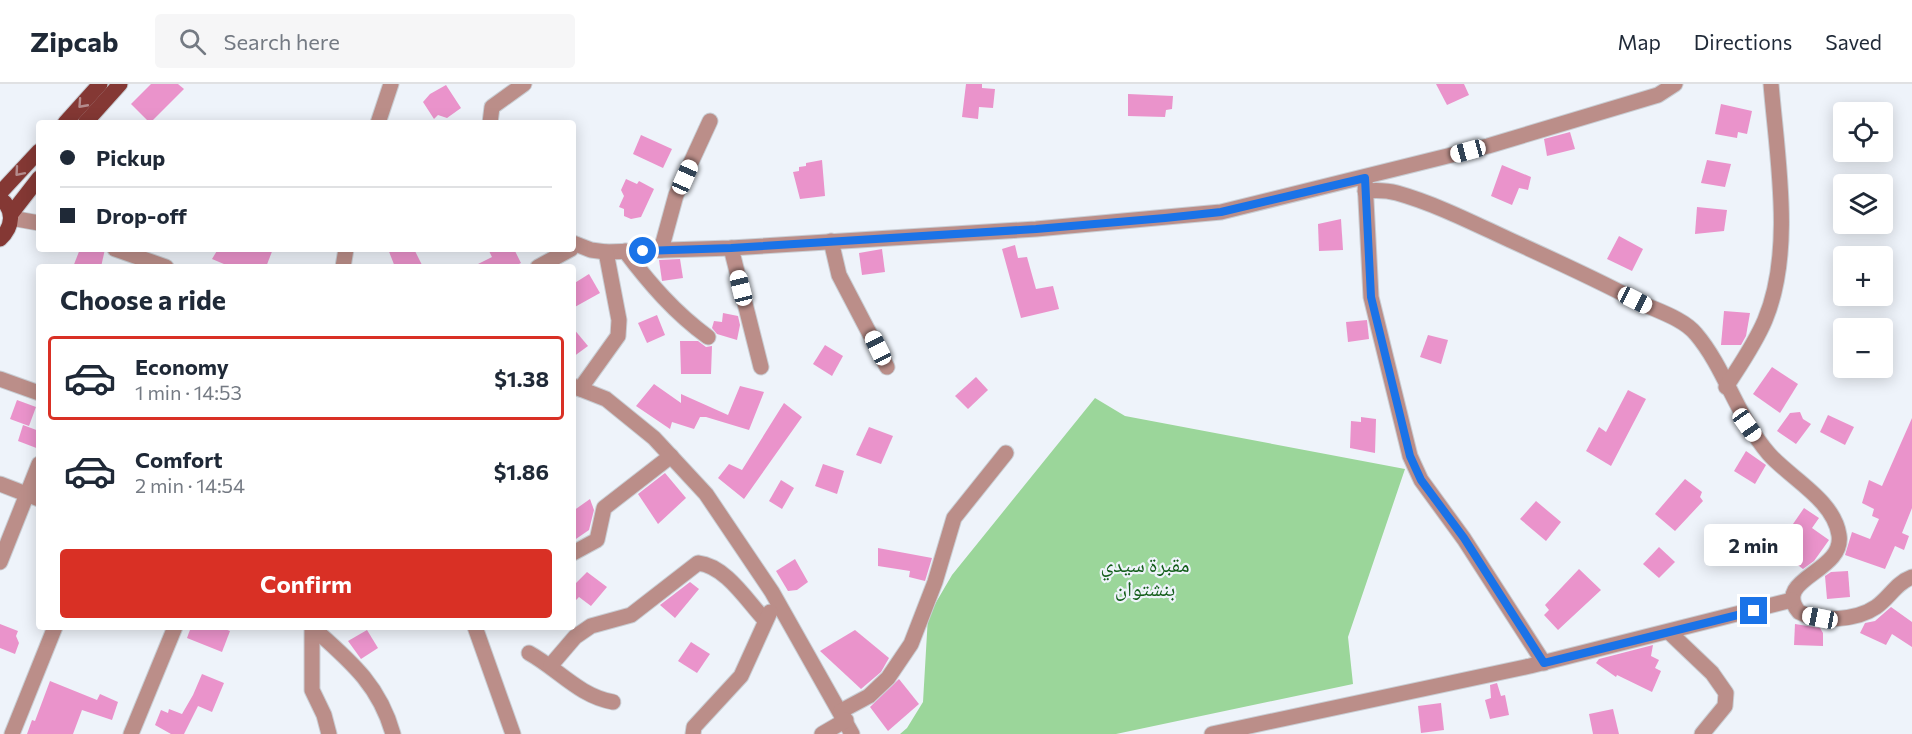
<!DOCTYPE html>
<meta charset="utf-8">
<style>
:root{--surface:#fff;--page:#f6f6f7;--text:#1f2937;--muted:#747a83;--line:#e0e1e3;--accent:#d93025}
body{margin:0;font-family:Commissioner,"Noto Naskh Arabic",sans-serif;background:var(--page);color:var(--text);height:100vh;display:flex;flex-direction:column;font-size:22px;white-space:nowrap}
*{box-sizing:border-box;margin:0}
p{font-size:20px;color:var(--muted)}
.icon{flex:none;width:33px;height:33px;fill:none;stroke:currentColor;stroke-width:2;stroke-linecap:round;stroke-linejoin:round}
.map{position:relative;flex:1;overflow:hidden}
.side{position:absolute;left:36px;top:180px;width:540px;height:366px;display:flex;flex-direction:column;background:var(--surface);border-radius:6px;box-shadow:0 3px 15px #0003}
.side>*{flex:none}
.guide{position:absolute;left:36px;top:36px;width:540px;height:132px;border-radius:6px;box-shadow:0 3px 15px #0003;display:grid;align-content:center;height:132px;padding:0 24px;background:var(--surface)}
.tools{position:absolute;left:1833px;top:18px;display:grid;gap:12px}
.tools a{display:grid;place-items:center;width:60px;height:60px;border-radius:6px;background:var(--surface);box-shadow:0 3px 15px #0003;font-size:30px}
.end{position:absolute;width:27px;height:27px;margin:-14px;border:8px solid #1a73e8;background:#fff;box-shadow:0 0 0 3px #fff}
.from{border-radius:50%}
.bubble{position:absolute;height:42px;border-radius:6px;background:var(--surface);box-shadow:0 3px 15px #0003;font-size:20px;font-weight:700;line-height:42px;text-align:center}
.car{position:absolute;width:18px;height:36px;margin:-18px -9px;border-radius:8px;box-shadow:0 0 4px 2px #0007;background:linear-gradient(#fff 24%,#345 0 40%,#fff 0 76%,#345 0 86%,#fff 0)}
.guide b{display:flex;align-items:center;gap:21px;height:57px;font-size:22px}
.guide b+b{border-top:2px solid var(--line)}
.guide i{width:15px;height:15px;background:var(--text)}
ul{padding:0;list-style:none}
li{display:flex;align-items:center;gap:18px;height:84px;margin:0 12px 9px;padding:0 12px;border:3px solid transparent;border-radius:6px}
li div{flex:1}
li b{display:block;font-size:22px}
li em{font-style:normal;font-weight:700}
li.selected{border-color:var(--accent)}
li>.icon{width:54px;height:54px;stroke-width:1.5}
h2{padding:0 24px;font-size:27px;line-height:72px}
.button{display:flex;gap:12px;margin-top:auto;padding:12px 24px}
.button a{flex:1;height:69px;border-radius:6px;background:var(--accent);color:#fff;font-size:24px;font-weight:700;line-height:69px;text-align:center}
header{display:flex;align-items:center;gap:36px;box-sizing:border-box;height:84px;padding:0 30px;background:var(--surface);border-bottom:2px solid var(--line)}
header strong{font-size:28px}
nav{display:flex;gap:33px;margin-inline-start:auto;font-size:21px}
.search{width:420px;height:54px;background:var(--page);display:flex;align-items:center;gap:15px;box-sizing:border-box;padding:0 21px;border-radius:6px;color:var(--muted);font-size:22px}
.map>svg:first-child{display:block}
.green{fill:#9bd69a}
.building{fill:#ea93cb}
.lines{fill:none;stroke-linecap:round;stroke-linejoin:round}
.minor-casing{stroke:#c9ced4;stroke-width:17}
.major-casing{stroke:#c9ced4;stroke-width:17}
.minor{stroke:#bb8e89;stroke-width:15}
.major{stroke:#843834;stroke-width:15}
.oneway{stroke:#b48c8d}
.route{stroke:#1a73e8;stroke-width:8}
.labels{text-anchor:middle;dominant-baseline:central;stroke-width:4.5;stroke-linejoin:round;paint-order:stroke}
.park-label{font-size:21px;fill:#125d19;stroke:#eef3fa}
</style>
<header>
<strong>Zipcab</strong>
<div class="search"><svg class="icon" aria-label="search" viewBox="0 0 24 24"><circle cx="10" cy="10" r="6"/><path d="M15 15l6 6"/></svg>Search here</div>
<nav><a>Map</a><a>Directions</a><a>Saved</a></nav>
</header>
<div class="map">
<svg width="1912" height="650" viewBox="0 0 1912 650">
<rect width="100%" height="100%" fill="#eef3fa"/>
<polygon class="green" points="1095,314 1125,332 1405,385 1348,553 1353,600 1116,650 900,650 907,644 923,618 928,532 952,491"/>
<g class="building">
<polygon points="151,0 178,0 184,5 150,39 131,20"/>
<polygon points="966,0 982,0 982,4 995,5 993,24 979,23 978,35 962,33"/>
<polygon points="1436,0 1464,0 1469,11 1447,21"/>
<polygon points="446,1 461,24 447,34 438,31 434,35 423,18 430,10"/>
<polygon points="1128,10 1173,12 1172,25 1166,26 1165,33 1128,32"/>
<polygon points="1721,20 1752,27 1747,50 1738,48 1737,54 1715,50"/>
<polygon points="1570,48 1575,65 1547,72 1544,55"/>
<polygon points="641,51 672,65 663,84 633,70"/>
<polygon points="822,76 825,112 800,115 793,88 799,87 799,83 806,82 806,79"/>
<polygon points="1707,76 1731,80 1725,103 1701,99"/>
<polygon points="1502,81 1531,93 1528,106 1519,104 1512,121 1491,112"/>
<polygon points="626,95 637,100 639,97 654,105 641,133 631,135 624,132 624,125 619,123 624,112 621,106"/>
<polygon points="1697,123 1727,126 1724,147 1695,150"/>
<polygon points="1341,135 1343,166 1319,167 1318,140"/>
<polygon points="1619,152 1643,165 1632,187 1607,175"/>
<polygon points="1015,161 1018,174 1027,173 1036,205 1053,202 1059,225 1021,234 1002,165"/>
<polygon points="80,165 105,165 101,183 73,183"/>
<polygon points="218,165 273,165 266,183 231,183 212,175"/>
<polygon points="388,165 414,165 423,183 395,183"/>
<polygon points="488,165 514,165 521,179 513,183 472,183 492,173"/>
<polygon points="882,165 885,188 862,191 859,169"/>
<polygon points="680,175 683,194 662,197 659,176"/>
<polygon points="589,190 600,209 573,224 573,200"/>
<polygon points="1724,227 1750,229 1746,252 1741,261 1721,261"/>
<polygon points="723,229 738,232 740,241 737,256 717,250 712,244 714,237 722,238"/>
<polygon points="657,231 665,251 647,259 638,239"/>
<polygon points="1367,236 1369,255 1348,258 1346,238"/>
<polygon points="573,244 588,262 573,273"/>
<polygon points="1428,251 1448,256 1441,280 1420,273"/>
<polygon points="680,257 698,257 706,263 712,262 711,290 681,290"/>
<polygon points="825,261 843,272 832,292 813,280"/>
<polygon points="1772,283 1798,300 1780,329 1753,310"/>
<polygon points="976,293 988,306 968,325 955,312"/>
<polygon points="654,300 681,319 681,310 728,331 740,302 764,308 749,346 706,333 700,333 694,345 672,338 670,345 636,322"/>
<polygon points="1628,306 1646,315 1611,382 1586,367 1599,343 1606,348"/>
<polygon points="17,316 36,323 29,342 10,335"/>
<polygon points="784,319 802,333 744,415 718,394 729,380 742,386"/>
<polygon points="1800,328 1803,335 1811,340 1796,360 1777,347 1790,329"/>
<polygon points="1828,331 1854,343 1845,361 1820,348"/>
<polygon points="1361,333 1376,335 1375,369 1350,364 1351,337 1361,338"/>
<polygon points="1912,334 1912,424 1902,449 1909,452 1904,466 1895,462 1885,485 1845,471 1852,448 1870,455 1879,435 1872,432 1874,425 1862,419 1869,396 1882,402"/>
<polygon points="23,341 39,347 39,365 18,357"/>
<polygon points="869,343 893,352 881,380 856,371"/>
<polygon points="1746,367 1766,381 1755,400 1734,387"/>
<polygon points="823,380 844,387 837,410 815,402"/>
<polygon points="665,389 686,414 658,440 638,410"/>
<polygon points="1685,395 1702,408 1700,413 1703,417 1675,447 1655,430"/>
<polygon points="781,396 794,404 782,425 769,417"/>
<polygon points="590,415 594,426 589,446 573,457 573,427"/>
<polygon points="1536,417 1561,438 1546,457 1520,435"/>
<polygon points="1804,424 1819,434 1812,444 1829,456 1814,477 1803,485 1786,472 1792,464 1787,460 1798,444 1793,440"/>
<polygon points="1659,463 1675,478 1659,494 1643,480"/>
<polygon points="878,464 932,474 925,497 909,493 910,487 878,482"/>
<polygon points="795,475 808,498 797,506 788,507 776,487"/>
<polygon points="1579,485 1601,506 1558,546 1544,531 1549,526 1545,521"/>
<polygon points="1848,487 1850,513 1827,515 1825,492 1831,488"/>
<polygon points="587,488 607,503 591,522 579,513 573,519 573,502"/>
<polygon points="690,498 699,505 675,534 660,521"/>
<polygon points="1891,523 1912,538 1912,563 1892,550 1886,561 1860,549 1865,539 1875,537"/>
<polygon points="0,540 18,547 16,552 19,559 15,570 0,564"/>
<polygon points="1795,540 1820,544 1823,549 1823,562 1794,561"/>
<polygon points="191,543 220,543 230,547 222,568 187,554"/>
<polygon points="367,546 378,564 361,575 348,557"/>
<polygon points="855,546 889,574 881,588 861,605 820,567"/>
<polygon points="691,558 710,570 697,589 678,577"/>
<polygon points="1653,561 1651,572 1659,576 1655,584 1661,587 1652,608 1617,591 1616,593 1596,579 1599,575"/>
<polygon points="202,590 224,599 212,628 198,622 184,650 171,650 155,641 161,626 168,629 169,625 182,630 193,611"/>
<polygon points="899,595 919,620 888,647 870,623"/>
<polygon points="50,597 97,616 100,610 118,618 112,636 82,626 73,650 27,650 32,636 35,637"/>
<polygon points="1497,599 1501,612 1505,611 1509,631 1490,635 1485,616 1491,614 1490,601"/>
<polygon points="1441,619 1444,646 1421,649 1418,622"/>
<polygon points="1613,625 1619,650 1593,650 1589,630"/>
</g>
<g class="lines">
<defs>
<g id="minor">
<polyline points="378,39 391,0"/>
<polyline points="490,39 492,23 524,0"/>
<polyline points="1365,97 1371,213 1410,372 1421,396 1464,455 1544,579"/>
<path d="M1365,107C1376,106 1386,106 1397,109C1436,120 1473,139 1510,156C1554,176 1598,196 1641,219C1658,227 1684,235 1696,250C1725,284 1737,333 1769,370C1790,394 1834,416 1839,451C1845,488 1771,495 1799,528C1820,539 1857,536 1876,523C1890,513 1896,499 1912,493"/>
<polyline points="11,134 39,139"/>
<polyline points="831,157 839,191 887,283"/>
<polyline points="573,159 591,166 606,168 731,164 1036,145 1221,128 1488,62 1658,11 1675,0"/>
<polyline points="731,164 761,283"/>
<polyline points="115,165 166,183"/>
<polyline points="661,166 676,111 710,37"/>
<path d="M625,167C650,200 675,229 708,253"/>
<polyline points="343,183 346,165"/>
<polyline points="538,183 571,165"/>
<polyline points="0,295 39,309"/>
<polyline points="573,302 606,315 654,354 706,410 772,508 852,650"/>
<path d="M1726,303C1740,281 1755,260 1765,236C1794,167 1777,73 1771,0"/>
<polyline points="580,305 618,252 619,236 606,168"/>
<polyline points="0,400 39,415"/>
<polyline points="573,469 597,456 604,424 671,372"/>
<polyline points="0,478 39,380"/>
<path d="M312,543C349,576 379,600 393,650"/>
<polyline points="312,543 312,606 324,631 329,650"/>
<polyline points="475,543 513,650"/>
<polyline points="1669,548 1712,589 1726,609 1725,622 1702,650"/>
<path d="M529,569C558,585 579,612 613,618"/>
<path d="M551,581L575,553L591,542L631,531L698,479C726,482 747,517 765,536"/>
<polyline points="841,627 869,612 888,594 911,560 935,498 954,434 1006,369"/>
<polyline points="12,650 55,543"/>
<polyline points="131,650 175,543"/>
<polyline points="693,650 694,643 741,592 770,528"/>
<polyline points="822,650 846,636"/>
<polyline points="1212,650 1530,582 1792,516"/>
</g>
<g id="major">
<polyline points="65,39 100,0"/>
<polyline points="85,39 120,0"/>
<polyline points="0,109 39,67"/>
<path d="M0,114C15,126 13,143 0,155"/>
<polyline points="11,130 39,94"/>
</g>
</defs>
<use href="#minor" class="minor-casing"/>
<use href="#major" class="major-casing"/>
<use href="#minor" class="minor"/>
<use href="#major" class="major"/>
</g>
<defs><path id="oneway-chevron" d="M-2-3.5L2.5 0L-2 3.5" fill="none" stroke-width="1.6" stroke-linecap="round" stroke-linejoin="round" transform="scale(1.5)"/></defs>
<g class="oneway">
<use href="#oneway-chevron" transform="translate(82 20) rotate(132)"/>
<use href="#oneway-chevron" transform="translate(19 88) rotate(131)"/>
</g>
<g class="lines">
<polyline class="route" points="643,167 731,164 1036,145 1165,134 1221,128 1365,94 1371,213 1410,372 1421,396 1464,454 1544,579 1754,527"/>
</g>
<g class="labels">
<g class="park-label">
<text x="1145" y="479">مقبرة سيدي<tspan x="1145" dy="24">بنشتوان</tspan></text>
</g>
</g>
</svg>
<div class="tools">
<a><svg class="icon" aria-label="locate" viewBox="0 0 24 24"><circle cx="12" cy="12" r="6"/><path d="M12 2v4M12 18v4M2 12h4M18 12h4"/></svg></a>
<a><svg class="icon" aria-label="layers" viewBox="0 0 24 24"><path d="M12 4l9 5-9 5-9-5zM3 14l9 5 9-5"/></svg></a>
<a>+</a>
<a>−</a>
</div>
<i class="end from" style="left:643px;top:167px"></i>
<i class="end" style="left:1754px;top:527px"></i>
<div class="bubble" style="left:1704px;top:440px;width:99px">2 min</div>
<i class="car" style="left:1468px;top:67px;rotate:255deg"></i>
<i class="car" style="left:685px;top:93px;rotate:24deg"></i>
<i class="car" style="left:741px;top:204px;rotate:346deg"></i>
<i class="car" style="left:1635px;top:216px;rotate:117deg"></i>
<i class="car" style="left:878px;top:264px;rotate:334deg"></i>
<i class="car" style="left:1747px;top:341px;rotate:145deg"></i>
<i class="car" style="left:1820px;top:534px;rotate:281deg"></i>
<div class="guide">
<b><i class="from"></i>Pickup</b>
<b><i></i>Drop-off</b>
</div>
<section class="side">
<h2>Choose a ride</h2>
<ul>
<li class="selected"><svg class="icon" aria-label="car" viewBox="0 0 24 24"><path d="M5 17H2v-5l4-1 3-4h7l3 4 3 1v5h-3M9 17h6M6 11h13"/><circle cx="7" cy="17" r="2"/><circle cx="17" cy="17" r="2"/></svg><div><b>Economy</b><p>1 min · 14:53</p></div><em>$1.38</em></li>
<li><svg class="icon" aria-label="car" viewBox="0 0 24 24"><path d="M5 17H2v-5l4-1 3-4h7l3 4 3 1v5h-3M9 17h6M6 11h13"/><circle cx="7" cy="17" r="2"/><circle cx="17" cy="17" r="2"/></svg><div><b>Comfort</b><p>2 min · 14:54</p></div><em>$1.86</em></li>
</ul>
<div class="button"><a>Confirm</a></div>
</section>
</div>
